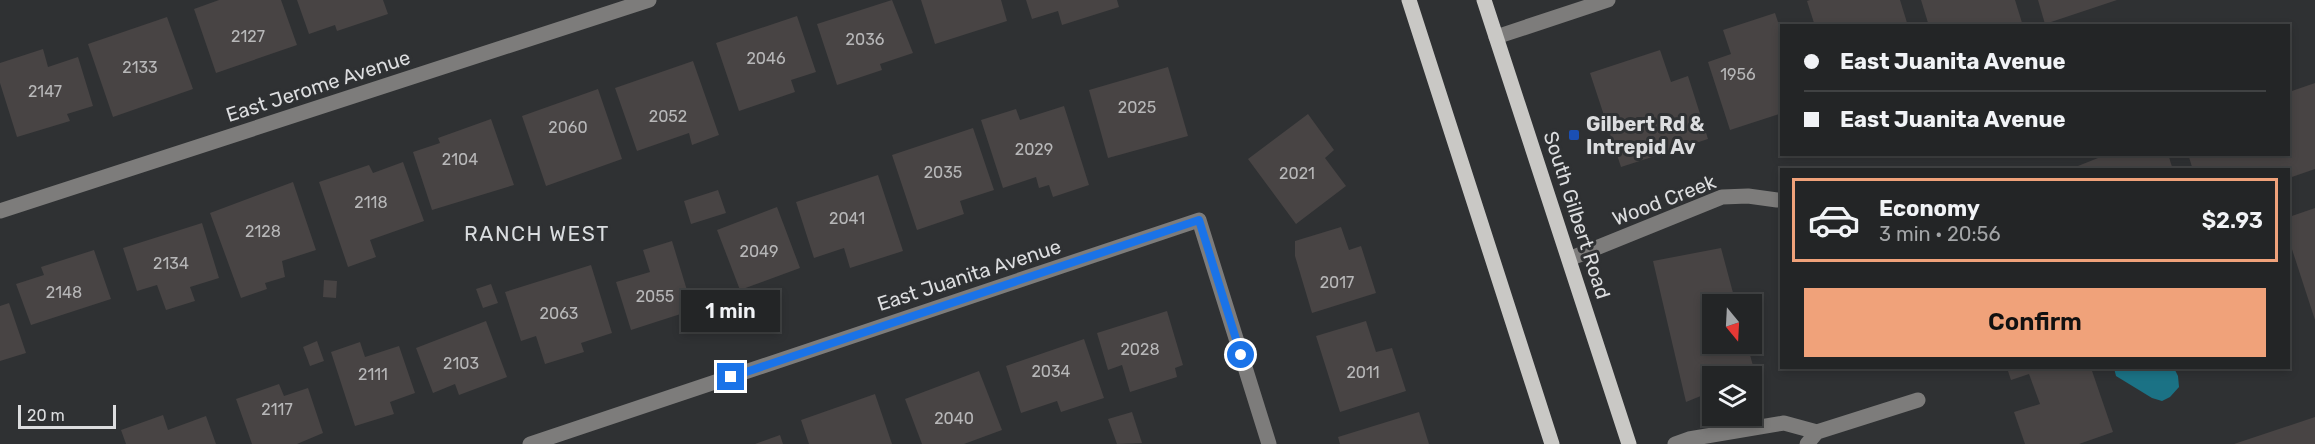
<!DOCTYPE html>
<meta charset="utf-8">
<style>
:root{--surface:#232526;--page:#2b2d2e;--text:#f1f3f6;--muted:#a3a5a7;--line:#404243;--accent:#f0a27a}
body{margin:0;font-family:Rubik,sans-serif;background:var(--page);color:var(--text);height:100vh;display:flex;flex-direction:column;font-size:22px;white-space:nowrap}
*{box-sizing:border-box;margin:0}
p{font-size:20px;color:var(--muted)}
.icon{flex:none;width:33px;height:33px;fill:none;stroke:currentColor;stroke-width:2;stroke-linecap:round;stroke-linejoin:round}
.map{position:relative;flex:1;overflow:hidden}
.drawer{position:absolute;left:1780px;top:168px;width:510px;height:201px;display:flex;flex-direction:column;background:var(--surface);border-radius:0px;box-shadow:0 3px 9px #0003,0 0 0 2px var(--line)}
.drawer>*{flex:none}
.top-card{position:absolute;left:1780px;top:24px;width:510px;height:132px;border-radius:0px;box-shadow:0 3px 9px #0003,0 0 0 2px var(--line);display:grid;align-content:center;height:132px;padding:0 24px;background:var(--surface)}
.needle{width:39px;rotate:162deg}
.controls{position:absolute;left:1702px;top:294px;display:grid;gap:12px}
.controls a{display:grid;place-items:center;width:60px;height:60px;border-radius:0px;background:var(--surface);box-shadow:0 3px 9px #0003,0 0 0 2px var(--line);font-size:30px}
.scale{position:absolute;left:18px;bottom:15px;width:98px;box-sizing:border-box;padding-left:6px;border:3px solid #dcdddf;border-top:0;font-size:16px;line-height:21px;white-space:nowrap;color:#dcdddf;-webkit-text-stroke:4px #2f3133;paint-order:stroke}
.end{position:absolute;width:27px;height:27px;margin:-14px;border:8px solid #1a73e8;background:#fff;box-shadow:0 0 0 3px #fff}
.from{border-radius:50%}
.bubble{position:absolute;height:42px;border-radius:0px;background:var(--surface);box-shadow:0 3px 9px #0003,0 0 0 2px var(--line);font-size:20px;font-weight:600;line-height:42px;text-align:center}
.top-card b{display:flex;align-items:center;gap:21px;height:57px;font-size:22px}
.top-card b+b{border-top:2px solid var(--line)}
.top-card i{width:15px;height:15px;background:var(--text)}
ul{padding:10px 0 0;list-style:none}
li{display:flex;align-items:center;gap:18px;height:84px;margin:0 12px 9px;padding:0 12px;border:3px solid transparent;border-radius:0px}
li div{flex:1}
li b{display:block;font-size:22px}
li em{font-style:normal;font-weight:600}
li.on{border-color:var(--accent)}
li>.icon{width:54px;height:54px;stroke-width:1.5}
.action{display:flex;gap:12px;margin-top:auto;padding:12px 24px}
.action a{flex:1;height:69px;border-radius:0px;background:var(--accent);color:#111;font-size:24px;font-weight:600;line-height:69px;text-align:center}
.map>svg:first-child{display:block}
.water{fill:#1b7285}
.building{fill:#484444}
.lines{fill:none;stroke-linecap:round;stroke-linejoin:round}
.minor{stroke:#7d7c7b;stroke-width:15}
.major{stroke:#c9c8c5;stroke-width:15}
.route{stroke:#1a73e8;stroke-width:8}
.transit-dot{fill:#1a4fb4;stroke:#2f3133;stroke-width:2}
.labels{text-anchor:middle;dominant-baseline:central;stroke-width:6;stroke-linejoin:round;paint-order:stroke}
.number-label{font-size:16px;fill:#b7b7b8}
.street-label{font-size:20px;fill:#dcdddf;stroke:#2f3133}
.poi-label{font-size:20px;font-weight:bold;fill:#dcdddf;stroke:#2f3133;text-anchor:start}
.neighbourhood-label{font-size:21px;letter-spacing:1.5px;fill:#dadde0;stroke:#2f3133}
</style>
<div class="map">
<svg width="2315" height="444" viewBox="0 0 2315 444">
<rect width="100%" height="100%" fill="#2f3133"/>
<polygon class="water" points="2114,368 2174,368 2178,376 2179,387 2170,397 2162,401 2152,398 2116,376"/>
<g class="building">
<polygon points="219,0 281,0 297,45 216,73 194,9"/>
<polygon points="297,0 383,0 388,14 337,31 335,25 309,34"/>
<polygon points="892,0 913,53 880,64 882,70 837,85 817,24"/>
<polygon points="921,0 1001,0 1007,21 935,44"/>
<polygon points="1026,0 1117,0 1119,7 1062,25 1058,11 1032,19"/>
<polygon points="1810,0 1900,0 1908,26 1815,26 1807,1"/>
<polygon points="1921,0 2015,0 2023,26 1929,26"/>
<polygon points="2038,0 2117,0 2045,24"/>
<polygon points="1775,13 1782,34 1782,113 1730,130 1708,62 1731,54 1723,30"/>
<polygon points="797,16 816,72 791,80 795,92 739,111 716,43"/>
<polygon points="167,17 193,89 113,117 88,44"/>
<polygon points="43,49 48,67 78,57 93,106 67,114 70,121 17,137 0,83 0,63"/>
<polygon points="1660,50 1671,82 1688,76 1708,139 1621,167 1590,73"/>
<polygon points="693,61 719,135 692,145 689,133 637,151 615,88"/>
<polygon points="1168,67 1188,136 1108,158 1089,90"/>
<polygon points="2315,83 2315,169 2289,178 2289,170 2193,170 2188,154 2289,154 2289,92"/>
<polygon points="598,89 622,159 546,186 522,116"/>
<polygon points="1064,106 1089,185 1053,197 1049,185 1039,188 1036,177 1003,188 981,120 1016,109 1020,120"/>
<polygon points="1308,114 1334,150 1325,158 1346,186 1296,224 1248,159"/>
<polygon points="491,119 514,185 432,210 413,152 440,143 438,138"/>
<polygon points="973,128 994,190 960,201 964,214 917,230 892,155"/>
<polygon points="2108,154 2168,154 2173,170 2068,170"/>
<polygon points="403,162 424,221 370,240 376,257 348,267 319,182 369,165 373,173"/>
<polygon points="878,175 903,251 850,268 844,248 814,258 796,202"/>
<polygon points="293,182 316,250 282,261 285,277 265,283 267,289 241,298 210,213"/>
<polygon points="718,190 726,213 691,224 684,201"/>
<polygon points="777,207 800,268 740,290 717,230"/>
<polygon points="2315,208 2315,320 2289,240 2289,217"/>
<polygon points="202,223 219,278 190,287 195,301 166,310 157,285 137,291 123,248"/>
<polygon points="1341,227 1349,250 1361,246 1376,293 1312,313 1295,256 1295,241"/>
<polygon points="672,241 693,310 631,330 616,282 650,272 643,250"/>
<polygon points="1721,248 1736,304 1713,304 1713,344 1747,344 1755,373 1748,376 1713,376 1713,391 1686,402 1653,261"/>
<polygon points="94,250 111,299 31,325 16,284 44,275 41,267"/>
<polygon points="591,265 612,333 581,343 584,352 545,364 536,336 521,341 505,292"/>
<polygon points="324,280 337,281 336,298 323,297"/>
<polygon points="491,284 498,303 483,308 476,289"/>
<polygon points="9,303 26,353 0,361 0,306"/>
<polygon points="1167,311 1183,365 1175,368 1177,377 1130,392 1122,365 1108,370 1097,333"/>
<polygon points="486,321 507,377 459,395 455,384 433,393 416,348"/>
<polygon points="1366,321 1376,352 1392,348 1406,391 1340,412 1316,336"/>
<polygon points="1084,339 1104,398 1061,412 1057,401 1021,413 1006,366"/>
<polygon points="317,341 324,361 310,366 303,347"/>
<polygon points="360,342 365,357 399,346 415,393 390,402 394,414 355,426 331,352"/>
<polygon points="2007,368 2091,368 2113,432 2079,444 2025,444 2014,412 2040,404 2029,374 2011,380"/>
<polygon points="979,371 1002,430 964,444 922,444 905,399"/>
<polygon points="279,384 284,396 308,388 323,433 297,444 252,444 236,399"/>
<polygon points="875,394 892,444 809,444 801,420"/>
<polygon points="1132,412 1142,443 1117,444 1108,419"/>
<polygon points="1419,412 1429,444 1340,444 1338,437"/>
<polygon points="163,415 168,430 206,416 216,444 126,444 121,430"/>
<polygon points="2315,417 2315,444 2234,444"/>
<polygon points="780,435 783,444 755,444"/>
</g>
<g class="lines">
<g class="minor">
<polyline points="1496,37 1608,0"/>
<polyline points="0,211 649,0"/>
<polyline points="1569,259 1722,197 1748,196 1777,200"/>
<polyline points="530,444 1199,220 1269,444"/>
<polyline points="1675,444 1689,439 1784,423 1817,432"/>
<polyline points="1807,444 1817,432 1918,400"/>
</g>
<g class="major">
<polyline points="1409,0 1552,444"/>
<polyline points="1484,0 1629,444"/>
</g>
</g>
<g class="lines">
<polyline class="route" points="731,377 1199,220 1241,355"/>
</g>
<rect class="transit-dot" x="1568" y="129" width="12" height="12" rx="3"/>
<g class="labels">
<g class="number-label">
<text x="248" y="36">2127</text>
<text x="865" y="39">2036</text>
<text x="766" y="58">2046</text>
<text x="140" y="67">2133</text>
<text x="1738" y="74">1956</text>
<text x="45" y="91">2147</text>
<text x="1137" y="107">2025</text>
<text x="668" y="116">2052</text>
<text x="568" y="127">2060</text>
<text x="1034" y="149">2029</text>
<text x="460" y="159">2104</text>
<text x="943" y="172">2035</text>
<text x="1297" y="173">2021</text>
<text x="371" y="202">2118</text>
<text x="847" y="218">2041</text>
<text x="263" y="231">2128</text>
<text x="759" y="251">2049</text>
<text x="171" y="263">2134</text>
<text x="1337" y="282">2017</text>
<text x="64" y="292">2148</text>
<text x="655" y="296">2055</text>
<text x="559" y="313">2063</text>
<text x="1140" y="349">2028</text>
<text x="461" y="363">2103</text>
<text x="1051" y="371">2034</text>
<text x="1363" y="372">2011</text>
<text x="373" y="374">2111</text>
<text x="277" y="409">2117</text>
<text x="954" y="418">2040</text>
</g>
<g class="street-label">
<text transform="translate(318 86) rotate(-18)">East Jerome Avenue</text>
<text transform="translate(1664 200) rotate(-21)">Wood Creek</text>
<text transform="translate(1577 215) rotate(72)">South Gilbert Road</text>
<text transform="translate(969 275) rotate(-18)">East Juanita Avenue</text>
</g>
<g class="poi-label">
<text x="1586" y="124">Gilbert Rd &amp;<tspan x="1586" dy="23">Intrepid Av</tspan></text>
</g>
<g class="neighbourhood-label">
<text x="537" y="233">RANCH WEST</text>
</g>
</g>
</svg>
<div class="controls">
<a><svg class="needle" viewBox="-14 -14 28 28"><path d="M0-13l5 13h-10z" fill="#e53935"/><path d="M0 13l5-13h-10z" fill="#a3a5a7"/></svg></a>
<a><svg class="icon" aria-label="layers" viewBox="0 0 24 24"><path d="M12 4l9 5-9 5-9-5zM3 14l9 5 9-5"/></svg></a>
</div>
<div class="scale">20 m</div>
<i class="end from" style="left:1241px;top:355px"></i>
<i class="end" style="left:731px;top:377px"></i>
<div class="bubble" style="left:681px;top:290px;width:99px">1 min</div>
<div class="top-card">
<b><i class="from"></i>East Juanita Avenue</b>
<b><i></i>East Juanita Avenue</b>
</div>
<section class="drawer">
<ul>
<li class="on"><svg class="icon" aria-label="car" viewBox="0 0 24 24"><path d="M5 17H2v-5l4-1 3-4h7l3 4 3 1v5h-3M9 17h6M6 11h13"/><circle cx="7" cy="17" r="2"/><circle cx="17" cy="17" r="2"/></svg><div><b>Economy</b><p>3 min · 20:56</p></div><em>$2.93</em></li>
</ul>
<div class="action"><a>Confirm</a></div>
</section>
</div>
